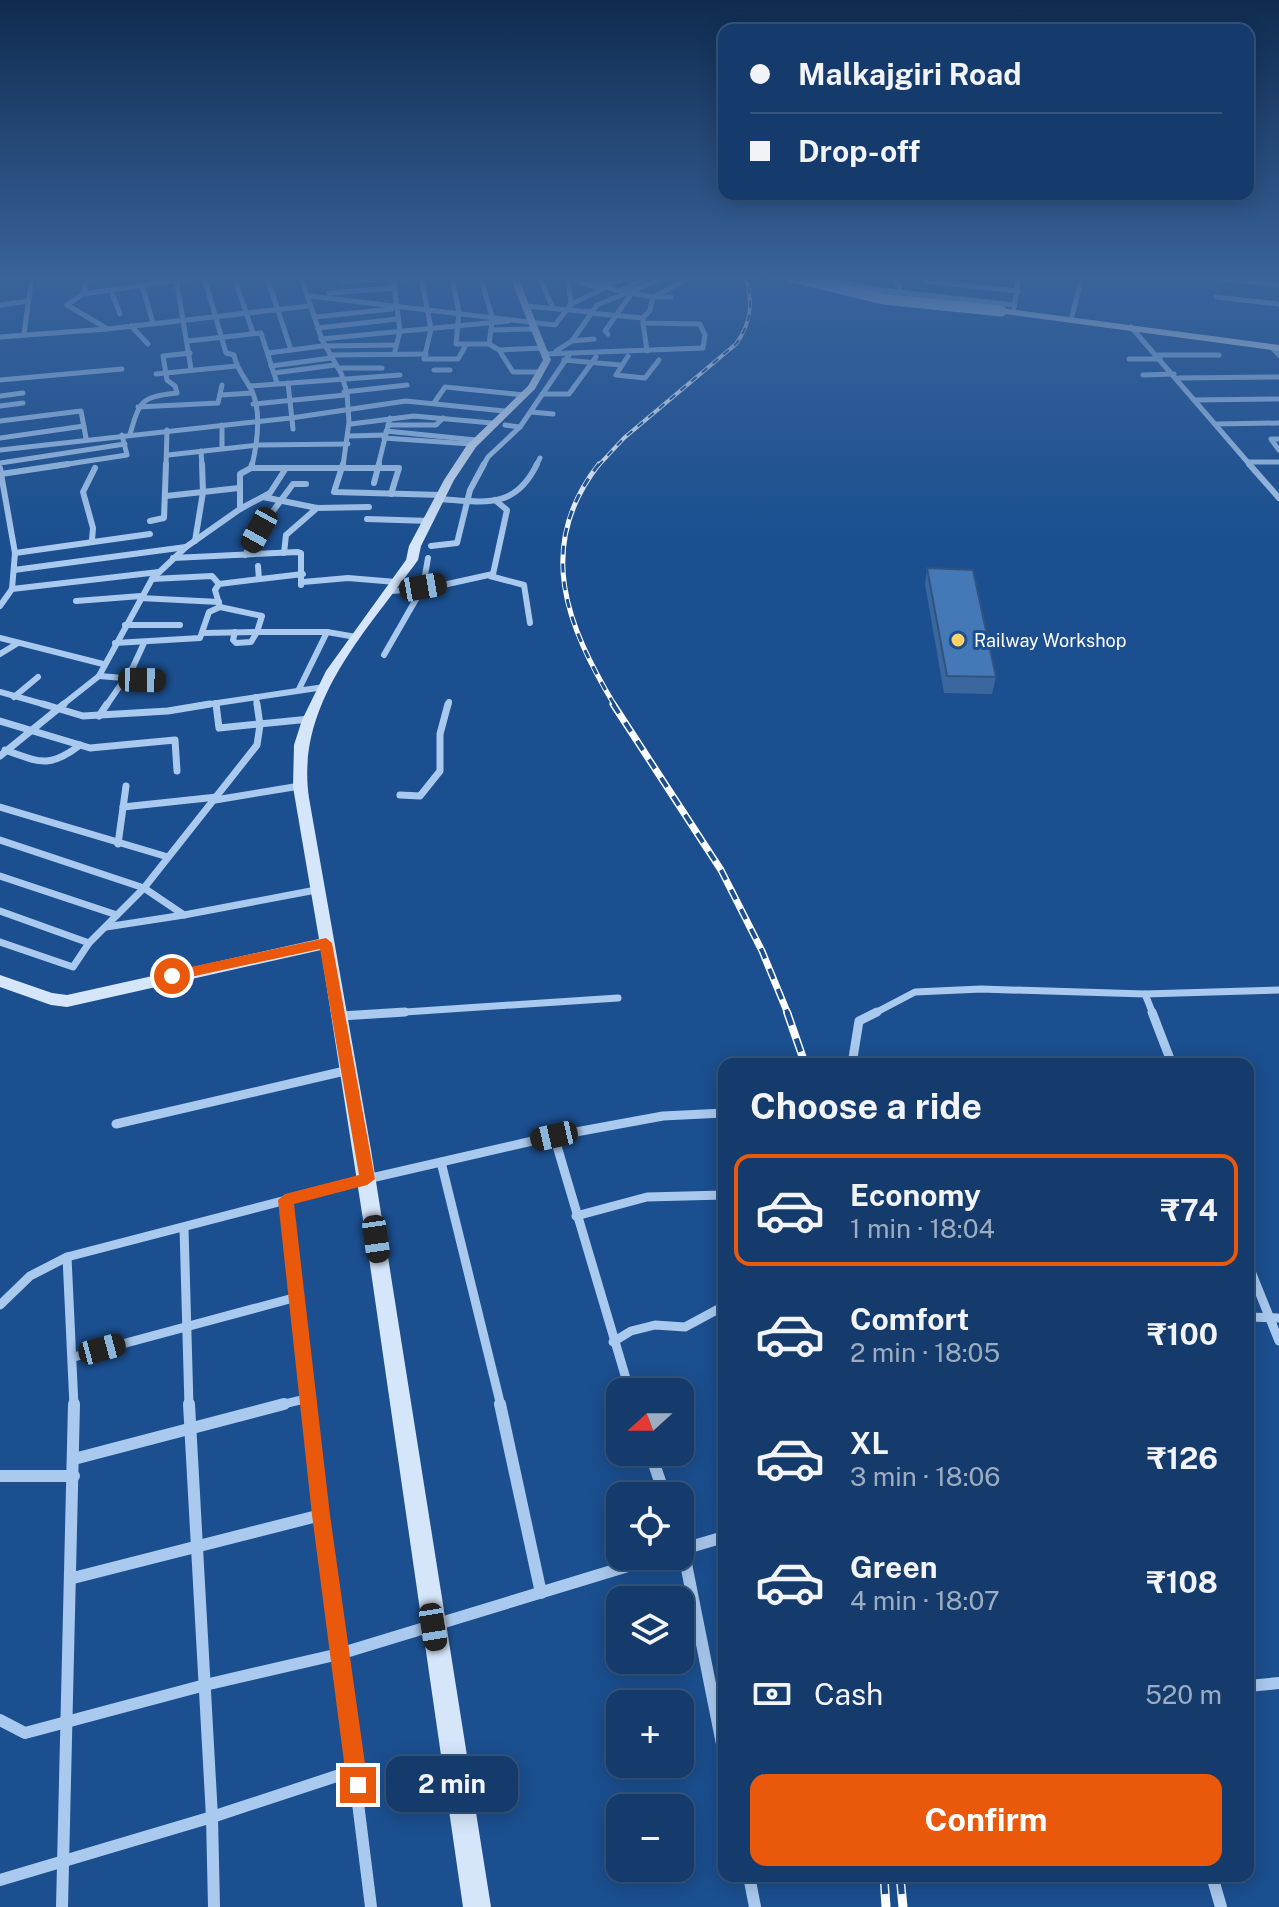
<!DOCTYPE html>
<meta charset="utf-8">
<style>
:root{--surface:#143b6b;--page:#1d4271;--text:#f1f3f6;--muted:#9dadc1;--line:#33557e;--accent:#ea580c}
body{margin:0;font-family:"Public Sans",sans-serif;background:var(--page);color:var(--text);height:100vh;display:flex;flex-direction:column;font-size:30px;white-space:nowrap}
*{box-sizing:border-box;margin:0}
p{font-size:26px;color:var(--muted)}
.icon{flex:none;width:44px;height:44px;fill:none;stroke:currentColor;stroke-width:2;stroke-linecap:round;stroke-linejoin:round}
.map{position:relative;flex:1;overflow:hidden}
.sheet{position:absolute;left:718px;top:1058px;width:536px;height:824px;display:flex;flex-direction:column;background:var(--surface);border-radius:16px;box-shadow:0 4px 20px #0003,0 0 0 2px var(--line)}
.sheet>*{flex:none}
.hud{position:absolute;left:718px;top:24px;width:536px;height:176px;border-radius:16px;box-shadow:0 4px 20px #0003,0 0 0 2px var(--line);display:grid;align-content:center;height:176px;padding:0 32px;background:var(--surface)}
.needle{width:52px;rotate:249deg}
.fabs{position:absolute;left:606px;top:1378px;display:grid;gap:16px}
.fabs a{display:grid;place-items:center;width:88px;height:88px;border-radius:16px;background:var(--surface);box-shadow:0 4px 20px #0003,0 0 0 2px var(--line);font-size:40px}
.end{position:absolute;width:36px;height:36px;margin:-18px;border:10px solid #ea580c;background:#fff;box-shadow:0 0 0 4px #fff}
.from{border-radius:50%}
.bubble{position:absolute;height:56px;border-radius:16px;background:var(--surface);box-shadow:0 4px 20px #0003,0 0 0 2px var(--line);font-size:26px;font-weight:700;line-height:56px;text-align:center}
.car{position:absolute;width:24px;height:48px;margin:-24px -12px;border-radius:10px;box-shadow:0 0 6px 2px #0007;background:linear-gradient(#222 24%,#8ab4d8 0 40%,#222 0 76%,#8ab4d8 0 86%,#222 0)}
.hud b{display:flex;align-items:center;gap:28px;height:76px;font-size:30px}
.hud b+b{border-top:2px solid var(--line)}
.hud i{width:20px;height:20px;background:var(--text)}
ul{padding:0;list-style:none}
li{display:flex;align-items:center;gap:24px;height:112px;margin:0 16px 12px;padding:0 16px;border:4px solid transparent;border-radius:16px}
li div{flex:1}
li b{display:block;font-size:30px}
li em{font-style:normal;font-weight:700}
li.selected{border-color:var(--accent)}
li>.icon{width:72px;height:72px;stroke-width:1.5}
h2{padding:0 32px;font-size:36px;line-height:96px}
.pay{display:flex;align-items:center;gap:20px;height:88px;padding:0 32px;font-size:30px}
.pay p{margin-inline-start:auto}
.cta{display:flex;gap:16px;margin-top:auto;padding:16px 32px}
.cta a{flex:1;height:92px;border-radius:16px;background:var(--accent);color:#fff;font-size:32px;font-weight:700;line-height:92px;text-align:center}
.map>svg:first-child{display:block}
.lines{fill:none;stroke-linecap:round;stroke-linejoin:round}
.street-far4{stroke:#a9c9ee;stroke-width:5}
.street-far3{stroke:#a9c9ee;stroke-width:6}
.street-far2{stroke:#a9c9ee;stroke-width:7}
.street-far1{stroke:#a9c9ee;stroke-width:9}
.street{stroke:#a9c9ee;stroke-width:12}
.secondary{fill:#d6e6fa;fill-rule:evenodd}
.primary{fill:#f0f6ff;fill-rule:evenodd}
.rail-far4-casing{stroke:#fff;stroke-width:4}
.rail-far3-casing{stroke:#fff;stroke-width:5}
.rail-far2-casing{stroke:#fff;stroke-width:7}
.rail-far1-casing{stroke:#fff;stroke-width:8}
.rail-casing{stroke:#fff;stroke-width:9}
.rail-far4{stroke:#1b4f8f;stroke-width:2;stroke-dasharray:7;stroke-linecap:butt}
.rail-far3{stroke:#1b4f8f;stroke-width:3;stroke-dasharray:9;stroke-linecap:butt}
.rail-far2{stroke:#1b4f8f;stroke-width:4;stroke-dasharray:11;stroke-linecap:butt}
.rail-far1{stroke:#1b4f8f;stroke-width:5;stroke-dasharray:14;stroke-linecap:butt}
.rail{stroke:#1b4f8f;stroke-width:6;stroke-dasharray:18;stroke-linecap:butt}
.primary-bridge{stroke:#f0f6ff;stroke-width:11}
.wall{fill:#3a679d}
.building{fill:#4478b7;stroke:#305480;stroke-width:2}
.route{fill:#ea580c}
.poi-dot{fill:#ffd166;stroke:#1b4f8f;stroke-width:3}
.labels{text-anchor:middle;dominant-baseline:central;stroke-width:6;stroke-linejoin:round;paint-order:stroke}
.far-poi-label{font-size:18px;fill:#fff;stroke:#1b4f8f;text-anchor:start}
</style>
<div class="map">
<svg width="1279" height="1907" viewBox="0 0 1279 1907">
<rect width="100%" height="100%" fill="#1b4f8f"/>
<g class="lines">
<g class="street-far4">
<polyline points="88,277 83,294 67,305 106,328"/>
<polyline points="176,277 191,369"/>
<path d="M204,277L226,353L234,355C237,370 244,376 251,389C262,410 257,444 252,466"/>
<polyline points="234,277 253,333"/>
<polyline points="267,277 291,350"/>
<polyline points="301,277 322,340 341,373 347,393 349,422 343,466"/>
<polyline points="393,277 400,331 395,351"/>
<polyline points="421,277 431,329 424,359 458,359 466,345"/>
<polyline points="452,277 459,313 456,344 489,344"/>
<polyline points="480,277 492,316"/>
<polyline points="539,277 553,308"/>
<polyline points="561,277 598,287"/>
<polyline points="610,277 594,283 619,291 649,277"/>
<polyline points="820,277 880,290 1014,305"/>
<polyline points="895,277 901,292"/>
<polyline points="1207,277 1279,285"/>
<polyline points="601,280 612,283 623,280"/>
<polyline points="345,281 422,277"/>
<polyline points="924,281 1018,291"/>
<polyline points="142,285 153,323"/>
<polyline points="111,290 120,314"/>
<polyline points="329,293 394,288"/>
<polyline points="83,294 200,277"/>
<polyline points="310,296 555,325 571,304 568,278 573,277"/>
<polyline points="1216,297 1279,304"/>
<polyline points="571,304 603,289"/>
<polyline points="0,305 29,301"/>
<polyline points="525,306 591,312"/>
<polyline points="1014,308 1019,277"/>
<polyline points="590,313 643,318 650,310 653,297 671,297"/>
<polyline points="1072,316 1082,277"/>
<polyline points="315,317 392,309"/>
<polyline points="492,323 489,344 499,350 513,372 541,372"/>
<polyline points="643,323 647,351"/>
<polyline points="131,326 148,344"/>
<polyline points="1131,327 1251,466"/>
<polyline points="318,328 398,319"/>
<polyline points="491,330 535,329"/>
<polyline points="24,334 32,277"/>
<polyline points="608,334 605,331 632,293 653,297 692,277"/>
<polyline points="0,337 107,329 310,306"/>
<polyline points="321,339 508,321"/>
<polyline points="188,341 261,333 277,383"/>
<polyline points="572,341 594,339"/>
<polyline points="1271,347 1279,355"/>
<polyline points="499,350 542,348"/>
<polyline points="556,351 572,341 597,305 667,277"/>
<polyline points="268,353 322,346 396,345"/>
<polyline points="545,354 703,348 705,335 700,324 643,323 643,318"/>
<polyline points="330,355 426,354"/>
<polyline points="1158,355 1219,355"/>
<polyline points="628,356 616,375 645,378 659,360"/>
<polyline points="1129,359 1160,359"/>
<polyline points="564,360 621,365"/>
<polyline points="271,366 331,358"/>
<polyline points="338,368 382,368"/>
<polyline points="434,370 450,370"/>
<polyline points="274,373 335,365"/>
<polyline points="156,374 236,366"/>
<polyline points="1143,375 1174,374"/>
<polyline points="1178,378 1279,377"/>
<polyline points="0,380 122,369"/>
<polyline points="288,383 293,429"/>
<polyline points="249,386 400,375"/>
<polyline points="344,392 407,385"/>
<polyline points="542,394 569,394 596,357"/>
<polyline points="221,395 252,393"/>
<polyline points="0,396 23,393"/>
<polyline points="1194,400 1279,399"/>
<polyline points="434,403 445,387 524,395"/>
<polyline points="253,404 345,395"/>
<polyline points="0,406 23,403"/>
<polyline points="138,407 218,403 222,385"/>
<polyline points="531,412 553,414"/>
<polyline points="0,421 81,411 86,438"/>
<polyline points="351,424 414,416 492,423"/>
<polyline points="1215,424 1279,423"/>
<polyline points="222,425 222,448"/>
<polyline points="388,425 436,425 443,418"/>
<polyline points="505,425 520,427"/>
<polyline points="386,431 476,440"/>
<path d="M130,434C140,400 141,397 177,393L175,386L167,380L163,356L190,353"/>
<polyline points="350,436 384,435"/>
<polyline points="0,438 84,426"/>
<polyline points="384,438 471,444"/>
<polyline points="1279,439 1271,439 1279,450"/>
<polyline points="0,450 291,418 406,401 504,411"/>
<polyline points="201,451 202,466"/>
<polyline points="168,455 258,445 348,444"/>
<polyline points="1249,462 1279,462"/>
<polyline points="0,463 125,444"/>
<polyline points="55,466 127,455 122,435"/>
<polyline points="166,466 167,430"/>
<polyline points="378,466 390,418"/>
<polyline points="483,466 488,457 520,427 569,355"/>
<polyline points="536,466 540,458"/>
</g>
<g class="street-far3">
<polyline points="343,464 334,492 442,495"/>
<polyline points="1249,464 1279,498"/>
<polyline points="0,468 15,553 12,589 0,606"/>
<polyline points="251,468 399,468 391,494"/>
<polyline points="1,474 68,464"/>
<polyline points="374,483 379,464"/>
<polyline points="166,496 239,488"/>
<polyline points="263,497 317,508 369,507"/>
<path d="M440,499C484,502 515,510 537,464"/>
<polyline points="240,509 240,474 251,468 252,464"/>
<polyline points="367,519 430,521"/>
<polyline points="150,521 164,518 166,464"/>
<polyline points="92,540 93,528 83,492 95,468"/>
<polyline points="195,541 203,492 202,464"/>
<polyline points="431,546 457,543 470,490 484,464"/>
<polyline points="15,553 150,534"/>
<polyline points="284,553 286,535 317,508"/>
<polyline points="245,555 259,530 293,484 306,484"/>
<polyline points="173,558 298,552 301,553 301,585"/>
<polyline points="258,566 259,579"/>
<polyline points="14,570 186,547"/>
<polyline points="303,574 219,584 215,590 220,607 262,616 257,632 327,632"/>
<polyline points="490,576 524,585 530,623"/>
<polyline points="152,579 212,576 219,584"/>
<polyline points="303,582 348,578 396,582"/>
<polyline points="12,589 159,572"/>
<polyline points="390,591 425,589 493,574 507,510 495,500"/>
<polyline points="140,598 219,602"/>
<polyline points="76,601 141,596"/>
<polyline points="125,625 180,625"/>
<polyline points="235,632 233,640 236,643 251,642 257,632"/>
<polyline points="203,633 257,632"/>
<polyline points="0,638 103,664"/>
<polyline points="115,643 200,638 209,612 220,607"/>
<polyline points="0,654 18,643"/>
<polyline points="384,655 423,587 428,558"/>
<polyline points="99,676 161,681"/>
<polyline points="299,689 327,632 356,637"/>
<polyline points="0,692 50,706"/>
<polyline points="14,697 38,677"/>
<polyline points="256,697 257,706"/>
<polyline points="216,703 216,706"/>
<polyline points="61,706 99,676 152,579 186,547 240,509 270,493 286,468"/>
<polyline points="106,706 133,667 144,643"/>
<polyline points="197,706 324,687"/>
<polyline points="448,706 449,702"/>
</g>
<g class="street-far2">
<polyline points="43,704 83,716 168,711 210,704"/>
<polyline points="216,704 219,728 310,719"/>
<polyline points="99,716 107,704"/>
<polyline points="0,721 90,748 175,740 177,771"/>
<path d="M5,750C39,762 49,769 80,745"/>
<polyline points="0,756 64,704"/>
<polyline points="400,795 420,796 440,771 440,734 448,704"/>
<polyline points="215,800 300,786"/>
<polyline points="0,807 168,857"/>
<polyline points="123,807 217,797"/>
<polyline points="0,840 144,888 184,915 316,890"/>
<polyline points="118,844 126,786"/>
<polyline points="0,876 117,915"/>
<polyline points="0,911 89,943 144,888 257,745 260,725 257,704"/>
<polyline points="106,927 184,915"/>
<polyline points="0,942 73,967 89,943"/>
<polyline points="1145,994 1153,1014"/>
<polyline points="375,1014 618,998"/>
<polyline points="873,1014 915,992 981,989 1145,994 1279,990"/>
</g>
<g class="street-far1">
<polyline points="1152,1012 1172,1064"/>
<polyline points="341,1016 405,1012"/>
<polyline points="852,1064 859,1021 877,1012"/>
<polyline points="116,1124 349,1070"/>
<polyline points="554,1136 663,1116 724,1113"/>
<polyline points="441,1162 501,1406"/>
<polyline points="285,1200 309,1406"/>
<polyline points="576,1216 647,1197 724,1195"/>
<polyline points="184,1228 189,1406"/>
<polyline points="67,1257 74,1406"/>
<polyline points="1248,1264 1279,1341"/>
<polyline points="0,1305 30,1276 67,1257 367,1179 554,1136 630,1392"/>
<polyline points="1248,1317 1279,1318"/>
<polyline points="613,1342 631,1331 655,1325 685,1327 724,1306"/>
<polyline points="74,1357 297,1297"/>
<polyline points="276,1406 309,1398"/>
</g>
<g class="street">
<polyline points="189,1404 212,1817 214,1907"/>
<polyline points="308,1404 371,1907"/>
<polyline points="500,1404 541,1593"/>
<polyline points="650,1452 665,1496"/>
<polyline points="74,1459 284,1404"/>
<polyline points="0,1476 74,1476"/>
<polyline points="724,1537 683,1549 724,1754"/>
<polyline points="73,1578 321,1515"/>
<polyline points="1248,1686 1279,1683"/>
<polyline points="0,1720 25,1733 205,1685 339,1654 661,1556"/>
<polyline points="749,1876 755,1907"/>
<polyline points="1212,1876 1221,1907"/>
<polyline points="0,1880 212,1817 355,1770"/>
<polyline points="62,1907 74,1404"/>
</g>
<path class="secondary" d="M510,277H518L551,360L535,389L476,447L454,480L421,546L418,560C366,632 295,703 309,798L371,1150L491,1907H463L369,1258L321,950L67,1007L51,1005L0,987V975L52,993L67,995L319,939L293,787L294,745L302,720L326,671L406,560L409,546L444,480L467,445L528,386L543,360Z"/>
<polygon class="primary" points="1001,308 1279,345 1279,351 997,313 997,309"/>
<defs>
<path id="rail-far4" d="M598,466L624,438L736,344C751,323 754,302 745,277"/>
<path id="rail-far3" d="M599,464C534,547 567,626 615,706"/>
<polyline id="rail-far2" points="613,704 721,870 762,951 788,1014"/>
<polyline id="rail-far1" points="787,1012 805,1064"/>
<g id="rail">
<polyline points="884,1876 886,1907"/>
<polyline points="900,1876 903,1907"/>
</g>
</defs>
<use href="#rail-far4" class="rail-far4-casing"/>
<use href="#rail-far3" class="rail-far3-casing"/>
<use href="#rail-far2" class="rail-far2-casing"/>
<use href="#rail-far1" class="rail-far1-casing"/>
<use href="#rail" class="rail-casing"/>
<use href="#rail-far4" class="rail-far4"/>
<use href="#rail-far3" class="rail-far3"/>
<use href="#rail-far2" class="rail-far2"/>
<use href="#rail-far1" class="rail-far1"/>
<use href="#rail" class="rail"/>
<polyline class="primary-bridge" points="792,277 883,299 1001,311"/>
</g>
<polygon class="wall" points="927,568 996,677 992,694 944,693 925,584"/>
<polygon class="building" points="927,568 973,570 996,677 947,676"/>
<linearGradient id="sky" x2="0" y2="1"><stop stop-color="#0f2b4f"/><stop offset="0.51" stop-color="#39639b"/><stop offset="1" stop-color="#39639b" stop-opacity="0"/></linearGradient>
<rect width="1279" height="543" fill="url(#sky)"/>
<polygon class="route" points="326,938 332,943 375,1179 367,1185 294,1204 330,1515 368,1785 365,1792 358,1795 350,1792 347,1785 312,1515 278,1200 285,1194 359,1175 320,949 172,981 165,976 172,971"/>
<circle class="poi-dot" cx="958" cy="640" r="8"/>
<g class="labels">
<g class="far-poi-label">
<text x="974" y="640">Railway Workshop</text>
</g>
</g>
</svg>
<div class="fabs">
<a><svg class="needle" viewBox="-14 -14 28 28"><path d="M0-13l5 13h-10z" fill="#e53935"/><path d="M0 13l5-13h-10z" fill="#9dadc1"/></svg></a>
<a><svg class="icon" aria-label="locate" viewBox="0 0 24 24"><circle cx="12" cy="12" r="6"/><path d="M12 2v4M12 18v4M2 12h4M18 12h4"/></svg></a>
<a><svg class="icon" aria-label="layers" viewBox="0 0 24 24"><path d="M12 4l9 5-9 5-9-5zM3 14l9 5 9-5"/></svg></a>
<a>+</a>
<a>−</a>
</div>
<i class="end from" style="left:172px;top:976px"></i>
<i class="end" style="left:358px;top:1785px"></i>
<div class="bubble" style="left:386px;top:1756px;width:132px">2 min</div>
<i class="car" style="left:259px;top:530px;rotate:209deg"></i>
<i class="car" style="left:423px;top:587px;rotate:80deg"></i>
<i class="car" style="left:142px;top:680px;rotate:91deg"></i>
<i class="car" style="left:554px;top:1136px;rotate:257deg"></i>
<i class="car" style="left:376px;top:1239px;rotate:172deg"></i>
<i class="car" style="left:102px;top:1349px;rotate:75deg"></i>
<i class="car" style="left:433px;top:1627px;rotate:171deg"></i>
<div class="hud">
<b><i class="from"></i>Malkajgiri Road</b>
<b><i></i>Drop-off</b>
</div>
<section class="sheet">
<h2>Choose a ride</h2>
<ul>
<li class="selected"><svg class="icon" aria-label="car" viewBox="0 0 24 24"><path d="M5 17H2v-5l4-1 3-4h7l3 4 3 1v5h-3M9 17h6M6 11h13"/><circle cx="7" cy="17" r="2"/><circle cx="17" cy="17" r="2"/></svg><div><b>Economy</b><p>1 min · 18:04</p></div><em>₹74</em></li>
<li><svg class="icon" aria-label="car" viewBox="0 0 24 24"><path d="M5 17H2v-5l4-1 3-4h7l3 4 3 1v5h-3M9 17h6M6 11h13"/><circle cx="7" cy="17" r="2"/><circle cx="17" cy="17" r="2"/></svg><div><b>Comfort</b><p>2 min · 18:05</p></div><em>₹100</em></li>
<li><svg class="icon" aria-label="car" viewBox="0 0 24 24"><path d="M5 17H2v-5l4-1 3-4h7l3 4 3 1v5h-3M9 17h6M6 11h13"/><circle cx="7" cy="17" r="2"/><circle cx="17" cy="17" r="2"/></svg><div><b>XL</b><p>3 min · 18:06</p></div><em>₹126</em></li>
<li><svg class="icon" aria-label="car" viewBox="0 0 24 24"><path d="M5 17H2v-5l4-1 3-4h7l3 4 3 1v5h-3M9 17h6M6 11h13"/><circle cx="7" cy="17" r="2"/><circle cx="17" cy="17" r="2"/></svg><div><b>Green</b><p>4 min · 18:07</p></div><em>₹108</em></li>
</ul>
<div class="pay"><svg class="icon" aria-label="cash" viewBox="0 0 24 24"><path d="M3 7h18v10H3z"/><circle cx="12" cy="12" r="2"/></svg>Cash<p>520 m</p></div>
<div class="cta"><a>Confirm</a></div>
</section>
</div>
